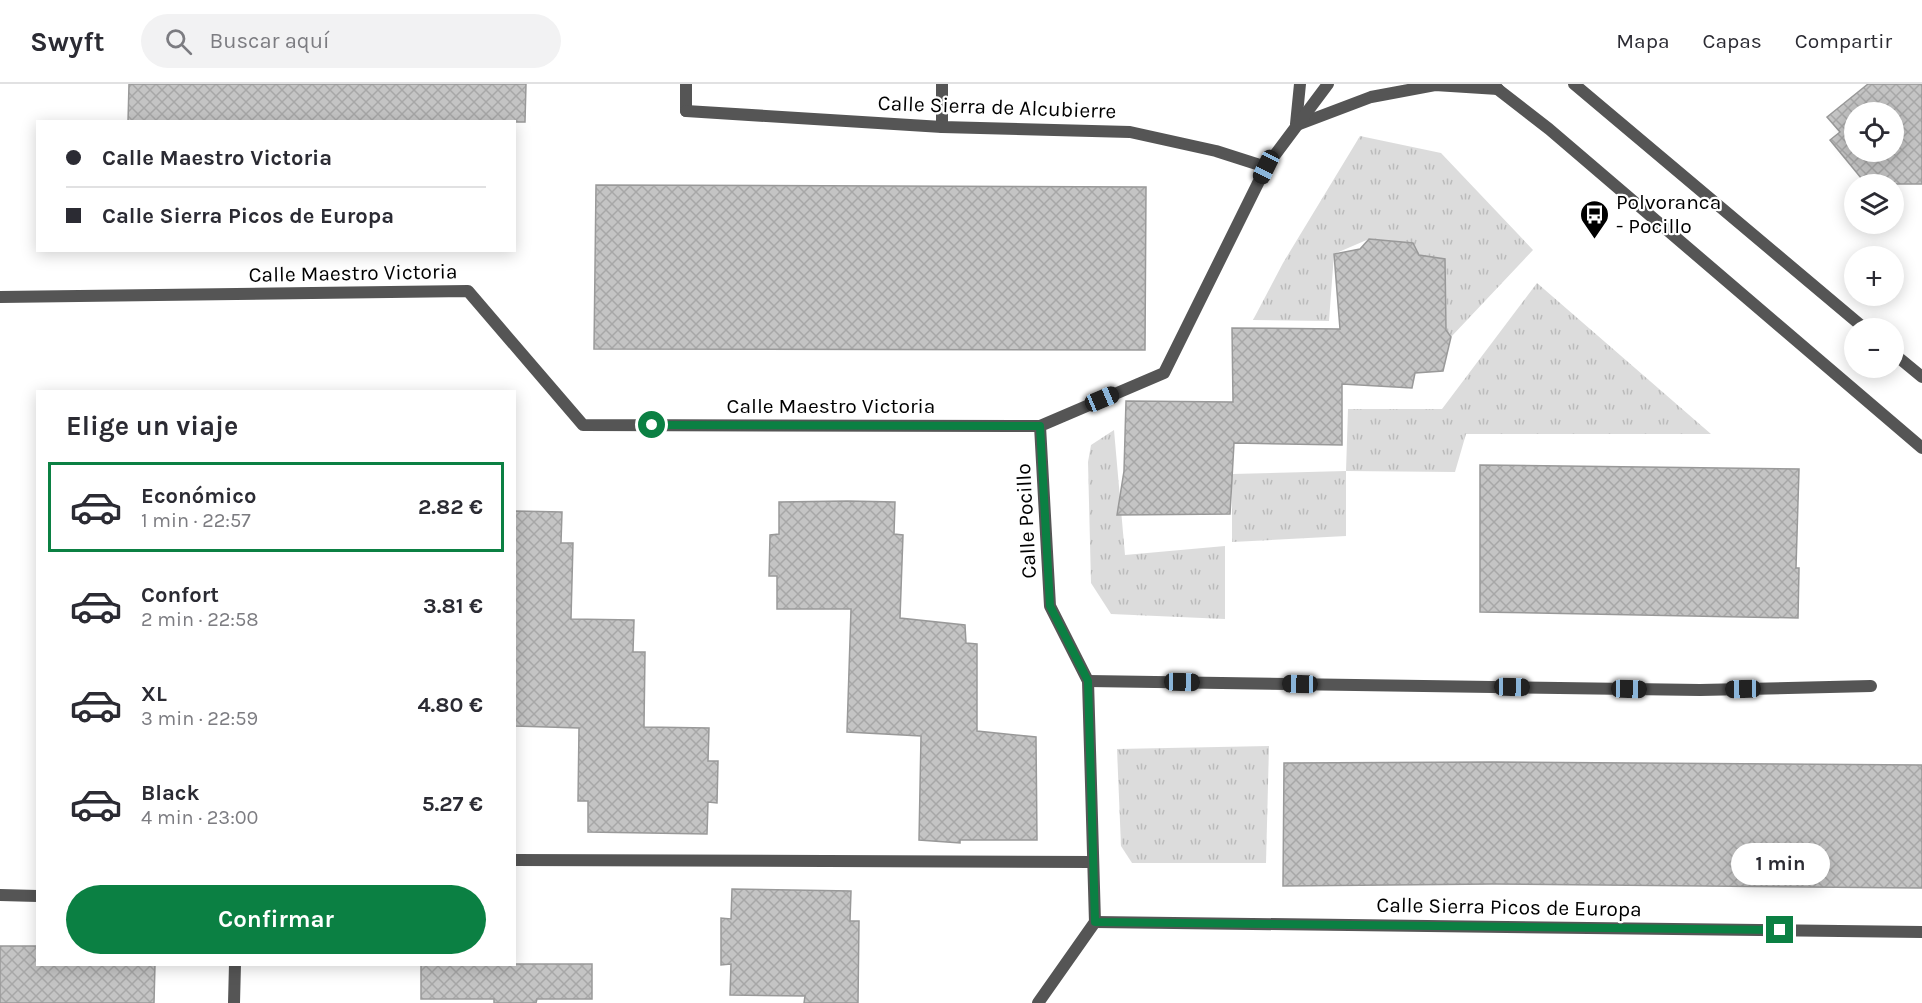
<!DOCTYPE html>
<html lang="es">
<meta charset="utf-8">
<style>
:root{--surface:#fff;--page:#f2f2f3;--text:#2b2b33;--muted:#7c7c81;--line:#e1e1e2;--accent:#0b8043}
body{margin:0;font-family:Karla,sans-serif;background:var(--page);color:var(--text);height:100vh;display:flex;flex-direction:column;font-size:22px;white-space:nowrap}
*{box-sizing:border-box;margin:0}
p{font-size:20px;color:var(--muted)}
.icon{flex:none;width:33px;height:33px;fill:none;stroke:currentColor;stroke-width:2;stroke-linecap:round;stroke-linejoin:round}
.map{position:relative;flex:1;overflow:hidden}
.details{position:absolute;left:36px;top:306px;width:480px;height:576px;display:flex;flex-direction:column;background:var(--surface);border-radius:0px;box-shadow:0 3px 15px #0003}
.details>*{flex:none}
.guide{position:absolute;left:36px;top:36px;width:480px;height:132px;border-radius:0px;box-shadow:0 3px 15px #0003;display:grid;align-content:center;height:132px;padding:0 30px;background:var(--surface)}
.fabs{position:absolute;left:1844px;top:18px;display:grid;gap:12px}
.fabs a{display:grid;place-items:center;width:60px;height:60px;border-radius:50%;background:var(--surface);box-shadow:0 3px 15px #0003;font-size:30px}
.end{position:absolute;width:27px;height:27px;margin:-14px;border:8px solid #0b8043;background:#fff;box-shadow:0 0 0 3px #fff}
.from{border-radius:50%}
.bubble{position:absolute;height:42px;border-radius:21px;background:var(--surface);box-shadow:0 3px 15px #0003;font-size:20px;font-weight:700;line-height:42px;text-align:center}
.car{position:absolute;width:18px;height:36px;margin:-18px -9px;border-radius:8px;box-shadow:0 0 4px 2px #0007;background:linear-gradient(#222 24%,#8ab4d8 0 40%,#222 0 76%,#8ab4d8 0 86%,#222 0)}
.guide b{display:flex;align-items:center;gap:21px;height:57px;font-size:22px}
.guide b+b{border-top:2px solid var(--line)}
.guide i{width:15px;height:15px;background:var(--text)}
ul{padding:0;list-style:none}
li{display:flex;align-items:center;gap:18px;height:90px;margin:0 12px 9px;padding:0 18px;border:3px solid transparent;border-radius:0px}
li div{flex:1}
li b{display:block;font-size:22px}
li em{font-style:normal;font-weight:700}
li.active{border-color:var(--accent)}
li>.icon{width:54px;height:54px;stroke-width:1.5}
h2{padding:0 30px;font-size:27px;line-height:72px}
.button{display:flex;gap:12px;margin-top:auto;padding:12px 30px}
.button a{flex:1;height:69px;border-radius:36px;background:var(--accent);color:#fff;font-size:24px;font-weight:700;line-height:69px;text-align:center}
header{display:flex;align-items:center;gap:36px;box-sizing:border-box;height:84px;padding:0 30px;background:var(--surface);border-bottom:2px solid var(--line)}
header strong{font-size:28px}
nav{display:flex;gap:33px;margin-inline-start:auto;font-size:21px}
.search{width:420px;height:54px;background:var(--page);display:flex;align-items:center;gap:15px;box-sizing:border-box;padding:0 21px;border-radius:33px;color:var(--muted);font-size:22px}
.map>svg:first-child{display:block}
.grass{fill:url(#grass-tufts)}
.building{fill:url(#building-cross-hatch);stroke:#999;stroke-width:1.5;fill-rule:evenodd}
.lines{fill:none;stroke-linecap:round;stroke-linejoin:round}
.service{stroke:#555;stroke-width:12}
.pedestrian{stroke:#555;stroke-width:12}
.minor{stroke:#555;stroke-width:12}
.route{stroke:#0b8043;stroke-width:8}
.labels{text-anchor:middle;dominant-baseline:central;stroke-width:4.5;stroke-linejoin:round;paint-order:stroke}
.street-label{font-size:21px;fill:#000;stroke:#fff}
.poi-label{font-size:21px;fill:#000;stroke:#fff;text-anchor:start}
</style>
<header>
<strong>Swyft</strong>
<div class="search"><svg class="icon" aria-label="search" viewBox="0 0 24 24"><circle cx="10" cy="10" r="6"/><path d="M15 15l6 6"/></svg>Buscar aquí</div>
<nav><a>Mapa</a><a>Capas</a><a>Compartir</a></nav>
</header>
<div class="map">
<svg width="1922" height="919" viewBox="0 0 1922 919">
<defs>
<pattern id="grass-tufts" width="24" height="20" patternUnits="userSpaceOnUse" patternTransform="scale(1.5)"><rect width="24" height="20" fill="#dcdcdc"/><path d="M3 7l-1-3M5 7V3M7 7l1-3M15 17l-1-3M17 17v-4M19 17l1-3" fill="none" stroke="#bbb"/></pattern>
<pattern id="building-cross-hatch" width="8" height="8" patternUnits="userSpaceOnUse" patternTransform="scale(1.5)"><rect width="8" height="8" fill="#c4c4c4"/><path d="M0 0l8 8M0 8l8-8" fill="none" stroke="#a7a7a7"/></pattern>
</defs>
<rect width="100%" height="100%" fill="#fff"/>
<g class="grass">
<polygon points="1360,52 1441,69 1533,166 1451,253 1443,241 1412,213 1446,217 1445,175 1419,171 1412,159 1369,155 1334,170 1329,237 1253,236 1283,179"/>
<polygon points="1537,199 1711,350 1466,350 1455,388 1346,387 1346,452 1232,458 1232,390 1346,387 1348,325 1442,325"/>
<polygon points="1114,346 1125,471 1225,462 1225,535 1111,530 1091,499 1088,378 1091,361"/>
<polygon points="1269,662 1266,779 1132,779 1121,762 1117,665"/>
</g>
<g class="building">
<polygon points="129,0 526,0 525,38 128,38"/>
<path d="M1868,0H1922V100H1866L1830,56L1840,48L1827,33ZM1854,28H1893V68H1854Z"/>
<polygon points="596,101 1146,103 1145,266 594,265"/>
<polygon points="1369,155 1413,159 1419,171 1445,175 1446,246 1451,253 1443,287 1415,289 1412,304 1342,300 1342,361 1234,359 1230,430 1117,431 1124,387 1126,317 1233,318 1232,244 1340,245 1334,170 1360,165"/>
<polygon points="1480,381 1799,385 1796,484 1799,484 1798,534 1480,528"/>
<polygon points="848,417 895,418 894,450 903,451 900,534 965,541 966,559 977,560 977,647 1036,653 1037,756 960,756 960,759 919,756 921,652 847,648 851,525 777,525 777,492 769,492 770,451 779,450 779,418"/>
<polygon points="515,427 562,428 561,459 573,459 571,535 634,536 633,568 645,568 644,643 709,644 708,677 718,677 717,719 708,718 707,750 588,748 588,717 578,717 579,644 515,642"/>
<polygon points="1494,678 1922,681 1922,804 1493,800 1283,802 1284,679"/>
<polygon points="732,805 851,807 850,837 859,837 858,919 804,919 805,912 730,911 731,880 721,881 721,834 731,835"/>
<polygon points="0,862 38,862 38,880 155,880 154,919 0,919"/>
<polygon points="421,880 592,880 592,915 537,915 536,919 494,919 494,915 421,915"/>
</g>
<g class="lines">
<g class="service">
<polyline points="942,0 942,43"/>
<polyline points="686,27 686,0"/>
<polyline points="234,919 235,880"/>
</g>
<g class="pedestrian">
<polyline points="514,776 1093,778"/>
<polyline points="0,811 38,812"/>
</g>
<g class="minor">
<polyline points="1491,0 1549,45 1922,364"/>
<polyline points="1574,0 1864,244"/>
<polyline points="686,27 942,43 1130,48 1216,67 1266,83"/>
<polyline points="1296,40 1300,0"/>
<polyline points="1297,41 1371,13 1435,1 1498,5"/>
<polyline points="0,213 468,207 583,341 1040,342"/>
<polyline points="1893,269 1922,293"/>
<polyline points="1088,597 1700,606 1871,602"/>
<polyline points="1095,838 1922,848"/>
<polyline points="1038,919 1095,838 1088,597 1050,522 1040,342 1164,289 1266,83 1328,0"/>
</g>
</g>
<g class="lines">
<polyline class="route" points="652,341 1040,342 1050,522 1088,597 1095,838 1780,846"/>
</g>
<defs>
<symbol id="bus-pin" viewBox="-11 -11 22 30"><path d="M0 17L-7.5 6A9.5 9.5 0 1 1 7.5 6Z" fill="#000" stroke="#fff"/><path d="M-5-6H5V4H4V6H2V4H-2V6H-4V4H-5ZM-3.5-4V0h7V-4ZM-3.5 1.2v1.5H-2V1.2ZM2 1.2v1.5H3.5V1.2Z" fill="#fff"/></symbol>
</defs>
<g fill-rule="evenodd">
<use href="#bus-pin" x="1578" y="114" width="33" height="45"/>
</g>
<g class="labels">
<g class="street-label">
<text transform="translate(997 23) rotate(2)">Calle Sierra de Alcubierre</text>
<text transform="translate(353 189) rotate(-1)">Calle Maestro Victoria</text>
<text x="831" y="322">Calle Maestro Victoria</text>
<text transform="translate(1026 437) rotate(-93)">Calle Pocillo</text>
<text transform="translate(1509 823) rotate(1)">Calle Sierra Picos de Europa</text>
</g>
<g class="poi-label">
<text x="1616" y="118">Polvoranca<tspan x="1616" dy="24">- Pocillo</tspan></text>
</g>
</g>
</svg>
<div class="fabs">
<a><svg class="icon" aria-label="locate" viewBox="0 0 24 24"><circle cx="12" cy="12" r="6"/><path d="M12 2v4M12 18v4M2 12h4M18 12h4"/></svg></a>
<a><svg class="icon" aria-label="layers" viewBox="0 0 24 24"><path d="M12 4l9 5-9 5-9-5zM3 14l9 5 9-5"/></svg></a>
<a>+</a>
<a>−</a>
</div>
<i class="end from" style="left:652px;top:341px"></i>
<i class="end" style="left:1780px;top:846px"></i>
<div class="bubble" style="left:1731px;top:759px;width:99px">1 min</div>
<i class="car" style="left:1266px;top:83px;rotate:206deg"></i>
<i class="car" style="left:1102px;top:315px;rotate:67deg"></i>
<i class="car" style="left:1182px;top:598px;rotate:91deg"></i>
<i class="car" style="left:1300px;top:600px;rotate:271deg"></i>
<i class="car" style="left:1512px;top:603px;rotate:91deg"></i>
<i class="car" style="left:1629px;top:605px;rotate:91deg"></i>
<i class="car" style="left:1743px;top:605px;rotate:269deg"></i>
<div class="guide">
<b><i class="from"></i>Calle Maestro Victoria</b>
<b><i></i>Calle Sierra Picos de Europa</b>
</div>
<section class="details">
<h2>Elige un viaje</h2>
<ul>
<li class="active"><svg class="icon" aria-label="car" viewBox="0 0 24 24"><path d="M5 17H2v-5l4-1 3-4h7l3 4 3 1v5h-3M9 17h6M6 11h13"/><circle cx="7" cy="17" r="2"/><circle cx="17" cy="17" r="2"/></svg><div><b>Económico</b><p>1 min · 22:57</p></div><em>2.82 €</em></li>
<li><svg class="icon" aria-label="car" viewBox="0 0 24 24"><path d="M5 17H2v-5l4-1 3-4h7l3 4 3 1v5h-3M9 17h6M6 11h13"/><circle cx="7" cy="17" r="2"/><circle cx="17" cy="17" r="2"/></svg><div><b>Confort</b><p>2 min · 22:58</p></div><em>3.81 €</em></li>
<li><svg class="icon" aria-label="car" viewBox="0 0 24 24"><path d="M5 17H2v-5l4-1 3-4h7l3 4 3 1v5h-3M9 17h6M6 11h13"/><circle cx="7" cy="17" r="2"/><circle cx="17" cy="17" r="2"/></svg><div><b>XL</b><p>3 min · 22:59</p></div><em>4.80 €</em></li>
<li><svg class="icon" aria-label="car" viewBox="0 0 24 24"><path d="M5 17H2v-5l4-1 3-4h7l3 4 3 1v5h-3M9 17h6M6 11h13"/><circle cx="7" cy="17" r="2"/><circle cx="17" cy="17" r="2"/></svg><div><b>Black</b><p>4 min · 23:00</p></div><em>5.27 €</em></li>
</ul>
<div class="button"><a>Confirmar</a></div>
</section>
</div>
